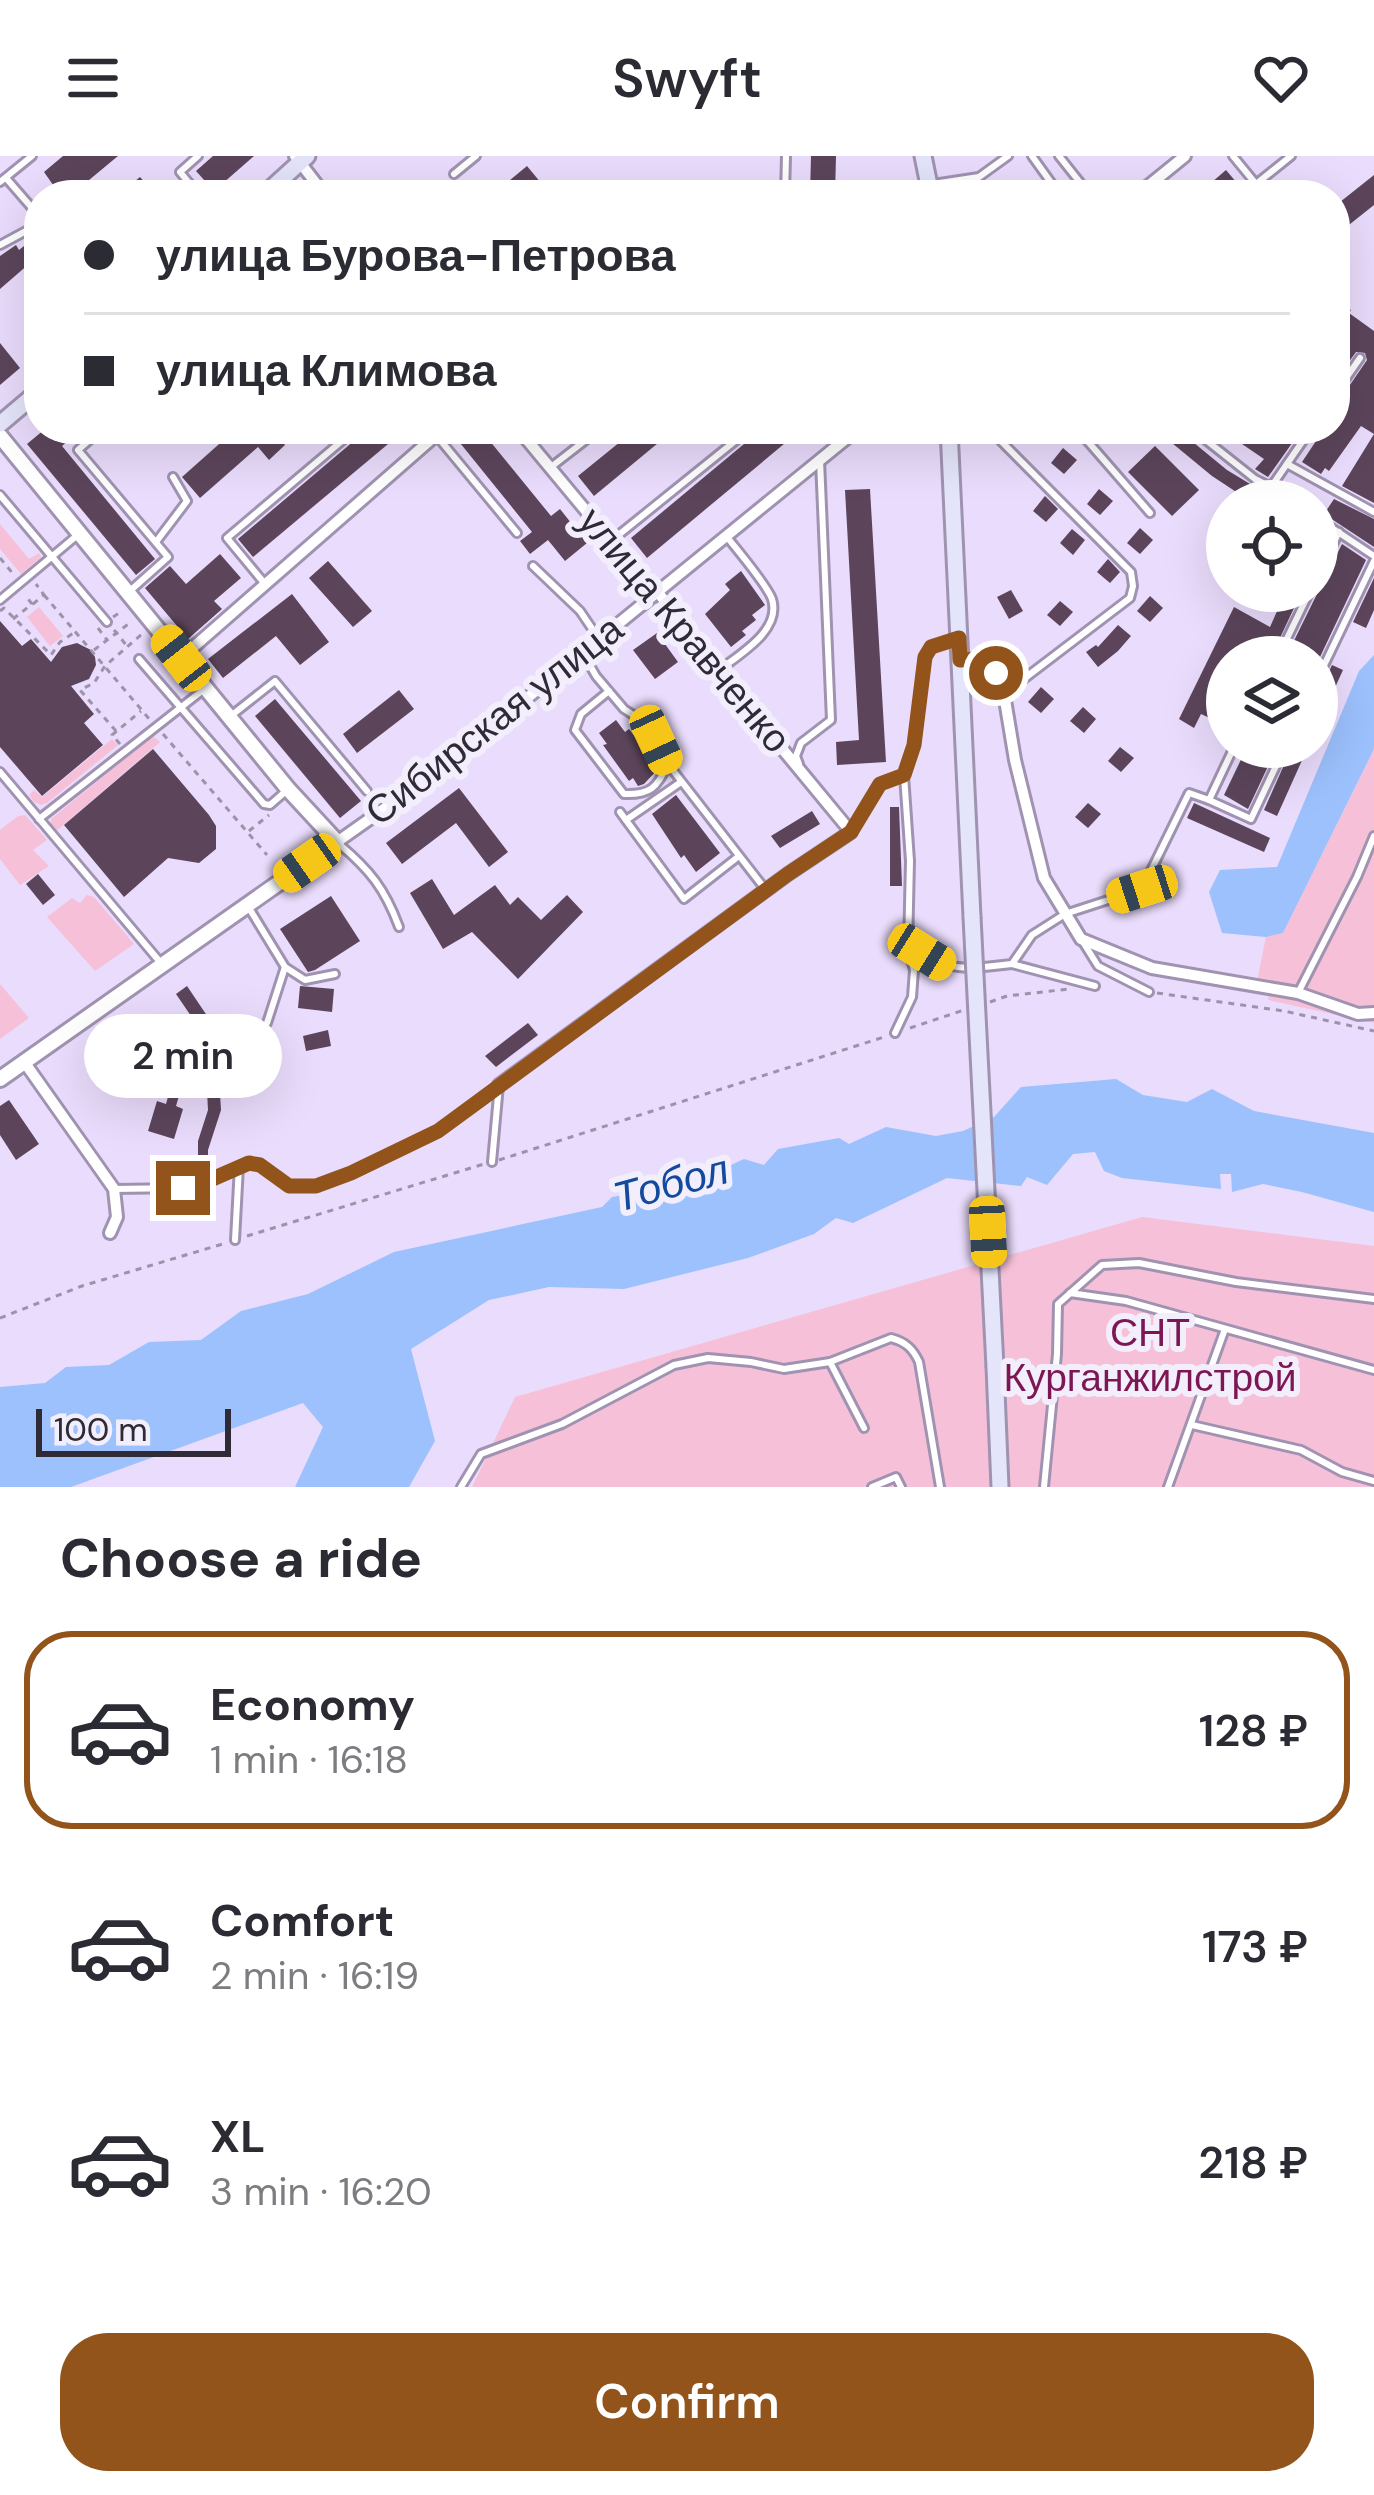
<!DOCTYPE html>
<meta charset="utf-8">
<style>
:root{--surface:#fff;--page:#f2f2f3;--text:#2b2b33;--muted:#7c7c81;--line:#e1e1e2;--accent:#92541a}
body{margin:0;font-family:"DM Sans",sans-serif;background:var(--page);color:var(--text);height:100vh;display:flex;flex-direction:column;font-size:45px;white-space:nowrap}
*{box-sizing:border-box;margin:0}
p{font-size:39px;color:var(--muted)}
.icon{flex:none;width:66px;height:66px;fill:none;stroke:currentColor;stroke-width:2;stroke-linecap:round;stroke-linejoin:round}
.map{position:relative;height:1331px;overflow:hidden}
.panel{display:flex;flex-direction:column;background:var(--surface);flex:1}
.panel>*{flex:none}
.guide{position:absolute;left:24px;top:24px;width:1326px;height:264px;border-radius:48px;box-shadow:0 12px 48px #0002;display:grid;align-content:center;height:264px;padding:0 60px;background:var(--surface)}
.tools{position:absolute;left:1206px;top:324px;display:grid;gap:24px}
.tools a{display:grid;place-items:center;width:132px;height:132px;border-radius:50%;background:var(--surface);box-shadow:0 12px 48px #0002;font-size:60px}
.scale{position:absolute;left:36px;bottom:30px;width:195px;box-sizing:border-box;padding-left:12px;border:6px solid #2f2a36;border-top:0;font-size:33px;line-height:42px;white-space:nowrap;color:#2f2a36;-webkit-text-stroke:9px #f3eefb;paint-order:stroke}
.end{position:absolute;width:54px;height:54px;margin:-27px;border:15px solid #92541a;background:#fff;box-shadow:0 0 0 6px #fff}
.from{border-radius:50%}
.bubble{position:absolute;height:84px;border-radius:42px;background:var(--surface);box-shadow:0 12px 48px #0002;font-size:39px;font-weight:600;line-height:84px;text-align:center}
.car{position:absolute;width:36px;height:72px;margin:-36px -18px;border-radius:15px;box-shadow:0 0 9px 3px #0007;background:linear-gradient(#f5c518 24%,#345 0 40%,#f5c518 0 76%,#345 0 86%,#f5c518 0)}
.guide b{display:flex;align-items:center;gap:42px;height:114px;font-size:45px}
.guide b+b{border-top:3px solid var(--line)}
.guide i{width:30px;height:30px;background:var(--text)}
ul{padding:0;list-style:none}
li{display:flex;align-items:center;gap:36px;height:198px;margin:0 24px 18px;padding:0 36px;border:6px solid transparent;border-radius:48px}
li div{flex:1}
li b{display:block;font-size:45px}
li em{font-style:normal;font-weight:600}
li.on{border-color:var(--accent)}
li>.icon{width:108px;height:108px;stroke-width:1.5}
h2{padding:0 60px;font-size:54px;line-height:144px}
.action{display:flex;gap:24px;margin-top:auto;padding:24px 60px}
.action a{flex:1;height:138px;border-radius:48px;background:var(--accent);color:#fff;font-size:48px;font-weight:600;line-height:138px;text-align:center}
header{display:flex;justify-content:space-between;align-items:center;height:156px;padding:0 60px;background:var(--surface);font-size:54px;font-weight:600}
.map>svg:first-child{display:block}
.green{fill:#f6c1d8}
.water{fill:#9cc1fd}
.building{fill:#5c455b}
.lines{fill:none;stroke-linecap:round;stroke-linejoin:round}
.service-casing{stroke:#a093b1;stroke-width:12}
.minor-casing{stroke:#a093b1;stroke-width:16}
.tertiary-casing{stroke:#a093b1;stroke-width:20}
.secondary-casing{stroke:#a093b1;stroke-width:21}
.path{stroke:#9c92aa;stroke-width:3;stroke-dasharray:6 6;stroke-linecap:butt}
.service{stroke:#fff;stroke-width:6}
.minor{stroke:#fff;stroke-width:10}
.tertiary{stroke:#fff;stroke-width:14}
.secondary{stroke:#e4e5fa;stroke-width:15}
.secondary-bridge-casing{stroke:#a093b1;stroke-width:21;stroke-linecap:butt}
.secondary-bridge{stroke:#e4e5fa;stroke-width:15}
.route{stroke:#92541a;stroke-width:15}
.labels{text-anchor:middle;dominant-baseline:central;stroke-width:12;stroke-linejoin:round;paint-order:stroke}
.street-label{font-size:39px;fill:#2f2a36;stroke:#f3eefb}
.park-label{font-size:39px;fill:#7d1753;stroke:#f3eefb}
.water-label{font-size:42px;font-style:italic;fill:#144a9e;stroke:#f3eefb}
</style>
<header><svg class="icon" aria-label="menu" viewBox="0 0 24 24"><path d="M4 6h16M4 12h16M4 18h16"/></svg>Swyft<svg class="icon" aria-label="heart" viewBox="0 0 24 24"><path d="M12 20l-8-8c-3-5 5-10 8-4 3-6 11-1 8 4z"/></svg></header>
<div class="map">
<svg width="1374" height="1331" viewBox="0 0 1374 1331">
<rect width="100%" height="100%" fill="#eadcfc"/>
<g class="green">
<polygon points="0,368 29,403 39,397 41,401 21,418 0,393"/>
<polygon points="39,451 63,480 50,490 27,461"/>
<polygon points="153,580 160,586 54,677 50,671 51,663"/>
<polygon points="112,583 118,589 47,647 41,649 34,646 29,639 34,634 42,641"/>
<polygon points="1374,593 1374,867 1268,844 1271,828 1257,825 1266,781 1283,777"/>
<polygon points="25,659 47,684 33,694 49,710 20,729 0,703 0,674 18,660"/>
<polygon points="87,739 94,741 134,788 95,815 47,761 72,742 80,747"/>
<polygon points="0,828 29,862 0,883"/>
<polygon points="1142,1061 1374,1090 1374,1331 472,1331 515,1241"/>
</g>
<g class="water">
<polygon points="1374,499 1374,593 1283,777 1266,781 1222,777 1209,736 1220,714 1277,711 1359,515"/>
<polygon points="1116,923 1143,939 1187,946 1212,933 1254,955 1374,977 1374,1056 1302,1036 1263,1028 1232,1036 1231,1018 1220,1018 1221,1033 1122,1022 1104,1015 1095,996 1073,998 1047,1029 1027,1021 1021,1030 947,1022 853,1067 836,1062 814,1078 748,1102 624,1133 549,1131 489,1144 411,1193 435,1285 409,1331 295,1331 323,1271 303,1247 71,1331 0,1331 0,1231 45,1227 66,1211 109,1209 149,1186 201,1184 241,1155 308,1138 394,1096 602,1051 612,1041 690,1028 744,1003 764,1009 778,993 839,982 849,988 886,971 936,980 963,975 994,961 1021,931"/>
</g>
<g class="building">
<polygon points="63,0 118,0 71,39 64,39 60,34 58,36 44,16"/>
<polygon points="213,0 254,0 214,35 196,15"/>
<polygon points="811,0 836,0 835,39 810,39"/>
<polygon points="527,10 551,39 492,39"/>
<polygon points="1226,14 1247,39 1197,39"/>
<polygon points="1374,19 1374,49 1335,80 1335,50"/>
<polygon points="140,21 156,39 118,39"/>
<polygon points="39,78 39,117 30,107 0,133 0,100 16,89 19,94"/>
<polygon points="1335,146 1351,154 1349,157 1374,175 1374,347 1342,330 1374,278 1361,270 1329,315 1325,312 1321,318 1302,306 1324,273 1335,273 1337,251 1335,245 1341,242 1367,204 1365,197 1356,196 1335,225"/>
<polygon points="0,187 20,212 0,229"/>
<polygon points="45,273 82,273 62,290 155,403 136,419 27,288"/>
<polygon points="236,273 271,273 285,289 269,304 258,291 200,342 182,321"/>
<polygon points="368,273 406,273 253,401 238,383"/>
<polygon points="453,273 480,273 551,360 560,353 587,387 565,405 548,384 530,398 520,385 532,376 452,277"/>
<polygon points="636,273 675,273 594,340 578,320"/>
<polygon points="762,273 802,273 647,402 631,382"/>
<polygon points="1155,273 1177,273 1227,314 1278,345 1250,345 1212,320"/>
<polygon points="1220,273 1269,273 1280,280 1285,273 1302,273 1268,321 1255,313 1264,303"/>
<polygon points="1155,290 1199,334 1172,360 1128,316"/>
<polygon points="1063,292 1077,304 1064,318 1051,307"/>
<polygon points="870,333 886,606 837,609 836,586 859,584 845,334"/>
<polygon points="1099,333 1113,345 1100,359 1087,348"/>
<polygon points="1045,340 1058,353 1046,366 1033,355"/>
<polygon points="1334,343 1374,363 1374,391 1324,358"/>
<polygon points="1140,372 1153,384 1140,398 1127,387"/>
<polygon points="1072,373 1085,384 1073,399 1060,387"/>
<polygon points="1342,388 1366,404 1320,501 1286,501 1317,438 1317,428 1324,424"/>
<polygon points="220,398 241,422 214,445 222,453 188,483 145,432 170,410 186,428"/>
<polygon points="1108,403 1120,416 1110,427 1097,416"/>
<polygon points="328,405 372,455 353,471 309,422"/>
<polygon points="741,415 765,449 752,459 756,464 742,475 746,479 731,491 705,458 730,434 725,428"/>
<polygon points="1374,422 1374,454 1366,472 1353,466"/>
<polygon points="1011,434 1023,455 1009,463 997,441"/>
<polygon points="1286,435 1302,435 1271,501 1227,501 1227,570 1201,558 1194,572 1179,563 1234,451 1270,471"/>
<polygon points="292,438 329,486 300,509 276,480 223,522 208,503"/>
<polygon points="1150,440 1163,452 1150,466 1137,455"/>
<polygon points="1060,445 1073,456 1060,470 1047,459"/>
<polygon points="0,465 22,490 31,483 51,506 62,491 77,487 91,494 95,501 96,509 89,523 71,530 94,558 84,567 103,589 42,640 0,591"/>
<polygon points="1118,469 1131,480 1118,495 1098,511 1086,496 1096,489 1098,491"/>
<polygon points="657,477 678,506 655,523 633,494"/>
<polygon points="1332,509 1343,514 1317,571 1317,531 1323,528"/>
<polygon points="1041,531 1054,543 1041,557 1028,546"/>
<polygon points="399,534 414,553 357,597 343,578"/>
<polygon points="275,543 361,645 340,662 255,560"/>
<polygon points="1083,551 1096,563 1084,577 1070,565"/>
<polygon points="616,564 625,576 629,573 654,606 651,607 657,614 644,628 638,630 633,622 629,625 603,589 607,588 599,577"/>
<polygon points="1120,591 1134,602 1121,616 1108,605"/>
<polygon points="1247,591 1277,591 1248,653 1224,639"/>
<polygon points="1292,591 1308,591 1277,660 1264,654"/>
<polygon points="153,593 209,659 216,670 216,693 199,707 168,702 124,741 64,669"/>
<polygon points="459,632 508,696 489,711 456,667 402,708 386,687"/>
<polygon points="676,639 720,697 696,716 684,699 681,702 652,658"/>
<polygon points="1088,647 1101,658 1088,672 1075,661"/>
<polygon points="1194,647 1270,682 1264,696 1187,662"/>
<polygon points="890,651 899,651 902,730 890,730"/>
<polygon points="812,655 820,668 780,692 771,680"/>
<polygon points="38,718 55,739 43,749 26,728"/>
<polygon points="432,723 454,759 495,729 510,749 518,741 541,764 567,739 583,756 518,823 472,776 443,793 410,737"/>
<polygon points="331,740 360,785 315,814 308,816 280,773"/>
<polygon points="187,830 216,873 221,954 208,994 208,1014 198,1014 198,985 208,954 204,879 176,838"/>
<polygon points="300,830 334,833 332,856 298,852"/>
<polygon points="528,867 538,879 496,911 485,900"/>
<polygon points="328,874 331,890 306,895 303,880"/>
<polygon points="174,920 184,923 176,950 183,953 174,983 148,975 157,945 166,948"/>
<polygon points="9,944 39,988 16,1004 0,979 0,950"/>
</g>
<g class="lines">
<defs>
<g id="service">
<polyline points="198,0 180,16 199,39"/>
<polyline points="1032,0 1060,39"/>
<polyline points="1059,0 1090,39"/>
<polyline points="1233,0 1265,39"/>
<polyline points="454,18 476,0"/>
<polyline points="6,22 39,60"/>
<polyline points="0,26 32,0"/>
<polyline points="933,28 979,21 1008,0"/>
<polyline points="1256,28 1291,0"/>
<polyline points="785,39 786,0"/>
<polyline points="0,89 39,68"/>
<polyline points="1335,124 1335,126"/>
<polyline points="1335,238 1360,202"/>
<polyline points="102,273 78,294 168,401 131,434"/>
<polyline points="989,273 1131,416 1133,430 1130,442 1004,538"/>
<polyline points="1077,273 1150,357"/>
<polyline points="1192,273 1255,323 1271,331 1311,273"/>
<polyline points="436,279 517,377"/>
<polyline points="1287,308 1374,356"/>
<polyline points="551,311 600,273"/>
<polyline points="1271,331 1292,345"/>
<polyline points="0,339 107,466"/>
<polyline points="1317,362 1374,400"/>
<polyline points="611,385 750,273"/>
<polyline points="156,386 187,345 173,321"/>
<polyline points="533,410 580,455 599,483"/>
<polyline points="1317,421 1339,376"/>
<polyline points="265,428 227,382 356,273"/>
<polyline points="0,444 80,377"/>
<path d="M584,499L596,520L624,553L641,564L656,584L668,608C657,632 650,639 624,638L575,574L581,558L609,535"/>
<polyline points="1278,501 1310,435"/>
<polyline points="139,503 264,648 270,649 286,635"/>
<path d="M718,515C738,499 782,475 772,443C767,429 738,395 727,381"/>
<polyline points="1317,524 1374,405"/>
<polyline points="232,559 275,525 367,635"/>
<polyline points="1234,591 1209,644 1251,663 1285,591"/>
<polyline points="668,608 765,733"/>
<polyline points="799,608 796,600 801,587 831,564 820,304"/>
<polyline points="0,616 160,806"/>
<polyline points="620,656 684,743 739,700"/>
<polyline points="39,663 203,534"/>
<polyline points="626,664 681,626"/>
<polyline points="852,675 880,628 904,619 914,589 924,501 931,491 956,483"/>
<path d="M339,688C370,714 385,733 399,771"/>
<polyline points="249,752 285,811 305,824 335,818"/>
<path d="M908,775C938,820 963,813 1012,808L1032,779L1065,758L1142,733L1189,637L1209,644"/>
<polyline points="1083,786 1098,810 1149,836"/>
<polyline points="1012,808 1095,830"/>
<polyline points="1298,837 1357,721 1374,680"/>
<polyline points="267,867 285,811"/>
<polyline points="895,877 912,841 914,814 908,793 910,705 904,619"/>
<polyline points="492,1006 499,929"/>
<polyline points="114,1033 183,1032 210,1025 249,1007 260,1009 289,1030 316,1030 351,1017 438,975 497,930"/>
<polyline points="235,1084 239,1010"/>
<polyline points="1070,1137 1126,1145 1374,1214"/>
<polyline points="830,1206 864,1272"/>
<polyline points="1192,1269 1301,1294 1342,1316 1374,1325"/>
<path d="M461,1331L481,1298L562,1268L674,1209L708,1202L751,1206L784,1213L830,1206L891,1182C906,1186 913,1193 919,1206L940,1331"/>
<polyline points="872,1331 896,1321 901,1331"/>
<polyline points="1044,1331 1057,1198 1058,1148 1102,1109 1139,1107 1236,1126 1374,1143"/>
<polyline points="1168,1331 1225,1173"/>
</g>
<g id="minor">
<polyline points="295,0 325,39"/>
<polyline points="1137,39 1185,0"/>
<polyline points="181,502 443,273"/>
<polyline points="960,504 985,503 996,517 1004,538 1015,604 1044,722 1081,783 1152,812 1298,837 1358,858 1374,857"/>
<polyline points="337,686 422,626 500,564 858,273"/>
<polyline points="25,907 114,1033 117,1061 110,1077"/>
<polyline points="499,929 788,718 851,676 718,515 657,435 611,385 518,273"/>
</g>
<polyline id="tertiary" points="0,280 288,633 337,686 0,923"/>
<g id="secondary">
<polyline points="923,0 931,39"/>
<polyline points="264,39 307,0"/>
<polyline points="0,268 39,235"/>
<polyline points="949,273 972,761"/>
<polyline points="995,1211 1000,1331"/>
</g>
</defs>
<use href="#service" class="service-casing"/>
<use href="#minor" class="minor-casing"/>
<use href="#tertiary" class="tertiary-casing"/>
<use href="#secondary" class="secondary-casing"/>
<g class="path">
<polyline points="0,402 14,419"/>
<polyline points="44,439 151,565"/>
<polyline points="33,448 44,439 36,428"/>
<polyline points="0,455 4,452 51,499 60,486 75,476"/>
<polyline points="113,461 122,455"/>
<polyline points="13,463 32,448 25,439"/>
<polyline points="98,472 107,484"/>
<polyline points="114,474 127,490"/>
<polyline points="94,494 131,466"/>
<polyline points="116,575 80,534 94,527 105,510 142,478"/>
<polyline points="163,578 267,699"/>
<polyline points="120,588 112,579 141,555"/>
<polyline points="249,675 269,659"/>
<polyline points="1157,837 1284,855 1374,875"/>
<polyline points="990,846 1007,840 1069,833"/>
<polyline points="910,872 964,854"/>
<polyline points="499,1004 884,881"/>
<polyline points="247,1080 484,1008"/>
<polyline points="0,1162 82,1130 226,1087"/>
</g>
<use href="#service" class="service"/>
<use href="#minor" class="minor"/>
<use href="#tertiary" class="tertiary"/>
<use href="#secondary" class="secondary"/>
<defs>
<polyline id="secondary-bridge" points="972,761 995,1211"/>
</defs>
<use href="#secondary-bridge" class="secondary-bridge-casing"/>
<use href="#secondary-bridge" class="secondary-bridge"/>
</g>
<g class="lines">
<polyline class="route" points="183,1032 210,1024 249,1007 260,1009 289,1030 316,1030 351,1017 438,975 788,718 851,676 880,628 904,619 914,589 925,501 931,491 959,482 960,504 985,503 996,517"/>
</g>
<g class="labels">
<g class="street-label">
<text transform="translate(685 474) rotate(50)">улица Кравченко</text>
<text transform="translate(494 564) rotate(-38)">Сибирская улица</text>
</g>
<g class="park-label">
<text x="1150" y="1176">СНТ<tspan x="1150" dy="45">Курганжилстрой</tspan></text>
</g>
<g class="water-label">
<text transform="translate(671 1027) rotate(-15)">Тобол</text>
</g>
</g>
</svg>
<div class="tools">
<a><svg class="icon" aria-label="locate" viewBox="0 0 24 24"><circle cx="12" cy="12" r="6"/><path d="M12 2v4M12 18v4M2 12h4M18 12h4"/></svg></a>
<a><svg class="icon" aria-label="layers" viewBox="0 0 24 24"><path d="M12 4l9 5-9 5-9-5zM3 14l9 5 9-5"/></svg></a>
</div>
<div class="scale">100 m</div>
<i class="end from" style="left:996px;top:517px"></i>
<i class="end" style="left:183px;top:1032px"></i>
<div class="bubble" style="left:84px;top:858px;width:198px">2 min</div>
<i class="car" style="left:181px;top:502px;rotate:322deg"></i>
<i class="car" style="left:656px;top:584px;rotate:155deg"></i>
<i class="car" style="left:307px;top:707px;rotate:235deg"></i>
<i class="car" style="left:1142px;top:733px;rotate:252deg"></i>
<i class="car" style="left:922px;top:796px;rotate:122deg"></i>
<i class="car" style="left:988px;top:1076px;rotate:177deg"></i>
<div class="guide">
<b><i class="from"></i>улица Бурова-Петрова</b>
<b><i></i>улица Климова</b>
</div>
</div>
<section class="panel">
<h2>Choose a ride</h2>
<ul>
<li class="on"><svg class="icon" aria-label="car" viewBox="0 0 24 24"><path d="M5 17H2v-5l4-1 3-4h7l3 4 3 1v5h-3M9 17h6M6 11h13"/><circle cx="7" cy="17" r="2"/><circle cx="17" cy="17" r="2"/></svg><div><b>Economy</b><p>1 min · 16:18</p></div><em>128 ₽</em></li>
<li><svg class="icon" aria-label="car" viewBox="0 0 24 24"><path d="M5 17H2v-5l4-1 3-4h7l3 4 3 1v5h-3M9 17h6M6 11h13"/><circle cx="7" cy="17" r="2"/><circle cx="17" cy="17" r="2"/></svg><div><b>Comfort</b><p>2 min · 16:19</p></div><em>173 ₽</em></li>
<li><svg class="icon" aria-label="car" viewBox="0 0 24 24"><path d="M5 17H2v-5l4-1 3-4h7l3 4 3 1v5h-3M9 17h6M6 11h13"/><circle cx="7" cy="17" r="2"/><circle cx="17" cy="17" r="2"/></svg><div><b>XL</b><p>3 min · 16:20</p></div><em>218 ₽</em></li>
</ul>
<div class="action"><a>Confirm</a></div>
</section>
